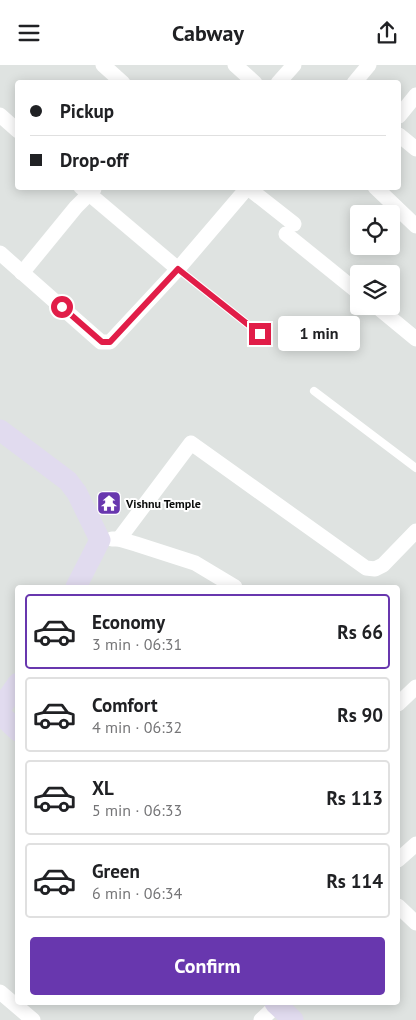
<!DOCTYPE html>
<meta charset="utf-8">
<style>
:root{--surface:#fff;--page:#f6f6f6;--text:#202124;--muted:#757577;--line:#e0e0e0;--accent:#6837ae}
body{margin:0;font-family:"PT Sans",sans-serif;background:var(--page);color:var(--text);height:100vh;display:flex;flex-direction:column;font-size:19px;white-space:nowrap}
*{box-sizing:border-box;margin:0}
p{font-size:16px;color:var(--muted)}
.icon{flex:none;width:28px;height:28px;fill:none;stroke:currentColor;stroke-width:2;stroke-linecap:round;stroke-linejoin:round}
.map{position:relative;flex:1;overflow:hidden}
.drawer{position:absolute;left:15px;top:520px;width:385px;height:420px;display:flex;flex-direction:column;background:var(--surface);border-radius:5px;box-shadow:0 2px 12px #0003}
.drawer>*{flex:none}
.top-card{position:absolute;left:15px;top:15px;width:386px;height:110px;border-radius:5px;box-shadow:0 2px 12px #0003;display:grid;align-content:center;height:110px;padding:0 15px;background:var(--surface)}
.buttons{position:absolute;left:350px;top:140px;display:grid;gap:10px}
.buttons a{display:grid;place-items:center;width:50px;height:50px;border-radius:5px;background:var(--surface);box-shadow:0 2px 12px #0003;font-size:25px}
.end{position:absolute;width:22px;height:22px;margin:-11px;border:6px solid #e11d48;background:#fff;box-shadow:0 0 0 2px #fff}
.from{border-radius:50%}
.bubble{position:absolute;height:35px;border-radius:5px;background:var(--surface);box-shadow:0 2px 12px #0003;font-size:16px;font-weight:700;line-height:35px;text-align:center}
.top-card b{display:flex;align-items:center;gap:18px;height:48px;font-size:19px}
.top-card b+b{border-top:1px solid var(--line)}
.top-card i{width:12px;height:12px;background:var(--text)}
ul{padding:9px 0 0;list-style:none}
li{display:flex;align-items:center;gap:15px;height:75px;margin:0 10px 8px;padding:0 5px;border:2px solid var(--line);border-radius:5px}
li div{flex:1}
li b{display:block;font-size:19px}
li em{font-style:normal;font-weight:700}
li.on{border-color:var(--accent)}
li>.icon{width:45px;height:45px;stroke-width:1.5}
.primary-button{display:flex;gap:10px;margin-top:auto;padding:10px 15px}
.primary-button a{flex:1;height:58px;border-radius:5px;background:var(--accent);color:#fff;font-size:20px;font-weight:700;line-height:58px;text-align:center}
header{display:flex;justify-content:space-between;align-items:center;height:65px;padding:0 15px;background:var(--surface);font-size:22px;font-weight:700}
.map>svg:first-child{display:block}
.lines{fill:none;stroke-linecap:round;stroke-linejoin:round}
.lane{stroke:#fff;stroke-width:8}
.street{stroke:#fff;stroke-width:15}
.secondary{stroke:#e1dbef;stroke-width:21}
.route{stroke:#e11d48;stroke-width:6}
.labels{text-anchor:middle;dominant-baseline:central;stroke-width:4;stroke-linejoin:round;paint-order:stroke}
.poi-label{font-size:12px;font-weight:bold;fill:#0b0c0b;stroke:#fff;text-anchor:start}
</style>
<header><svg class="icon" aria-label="menu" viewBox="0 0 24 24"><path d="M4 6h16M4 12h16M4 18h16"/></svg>Cabway<svg class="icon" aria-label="share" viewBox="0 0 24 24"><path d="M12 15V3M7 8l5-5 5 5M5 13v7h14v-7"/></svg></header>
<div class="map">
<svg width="416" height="955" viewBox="0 0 416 955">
<rect width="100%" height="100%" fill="#dfe3e1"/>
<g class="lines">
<g class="lane">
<polyline points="178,204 260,269"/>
<polyline points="314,326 416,403"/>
</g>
<g class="street">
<polyline points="103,0 123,18"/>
<polyline points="235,0 255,18"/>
<polyline points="278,18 294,0"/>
<polyline points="354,18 369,0"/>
<polyline points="0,50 18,66"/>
<polyline points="399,51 416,30"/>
<polyline points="399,70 416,84"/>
<polyline points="81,122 178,204"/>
<polyline points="247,122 294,159"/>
<polyline points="375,122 416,161"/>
<polyline points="286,169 359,228"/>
<polyline points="0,188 101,277 110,277 178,204 248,122"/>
<polyline points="22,208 76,142 94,124"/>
<polyline points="376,241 416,274"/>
<polyline points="112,474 119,474 136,479 195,498 235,522"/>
<polyline points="119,474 191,378 366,503 375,504 383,500 416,466"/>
<polyline points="398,639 416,622"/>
<polyline points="398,795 416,779"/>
<polyline points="398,841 416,858"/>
<polyline points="0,927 33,955"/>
<polyline points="261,955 277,940"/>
</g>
<g class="secondary">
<polyline points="0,365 68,416 77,428 100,475 76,522"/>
<polyline points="0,644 18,618"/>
<polyline points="0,649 18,666"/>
<polyline points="275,938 293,955"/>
</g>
</g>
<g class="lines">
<polyline class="route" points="62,242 102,277 110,277 178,204 260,269"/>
</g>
<defs>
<symbol id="temple-square" viewBox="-11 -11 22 22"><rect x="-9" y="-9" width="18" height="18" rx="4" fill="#6837ae" stroke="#fff"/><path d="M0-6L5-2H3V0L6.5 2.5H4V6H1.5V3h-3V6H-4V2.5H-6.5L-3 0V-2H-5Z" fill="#fff"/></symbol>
</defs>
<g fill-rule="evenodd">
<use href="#temple-square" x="95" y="424" width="28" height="28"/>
</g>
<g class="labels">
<g class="poi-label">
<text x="126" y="438">Vishnu Temple</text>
</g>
</g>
</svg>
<div class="buttons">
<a><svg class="icon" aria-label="locate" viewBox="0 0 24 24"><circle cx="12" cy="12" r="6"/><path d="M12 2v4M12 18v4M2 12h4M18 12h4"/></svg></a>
<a><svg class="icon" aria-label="layers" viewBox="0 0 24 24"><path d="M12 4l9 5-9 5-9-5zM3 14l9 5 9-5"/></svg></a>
</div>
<i class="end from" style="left:62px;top:242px"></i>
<i class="end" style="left:260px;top:269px"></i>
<div class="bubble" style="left:278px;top:251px;width:82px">1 min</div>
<div class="top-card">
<b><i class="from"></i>Pickup</b>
<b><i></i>Drop-off</b>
</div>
<section class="drawer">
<ul>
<li class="on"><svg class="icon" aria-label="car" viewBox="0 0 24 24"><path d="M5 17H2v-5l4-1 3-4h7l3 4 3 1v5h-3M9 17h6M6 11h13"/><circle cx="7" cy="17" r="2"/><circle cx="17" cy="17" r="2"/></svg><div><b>Economy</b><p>3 min · 06:31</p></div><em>Rs 66</em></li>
<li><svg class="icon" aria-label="car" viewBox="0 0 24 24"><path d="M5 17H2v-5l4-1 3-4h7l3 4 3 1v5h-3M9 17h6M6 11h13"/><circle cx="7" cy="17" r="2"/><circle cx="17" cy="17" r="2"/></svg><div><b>Comfort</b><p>4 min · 06:32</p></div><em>Rs 90</em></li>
<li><svg class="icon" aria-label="car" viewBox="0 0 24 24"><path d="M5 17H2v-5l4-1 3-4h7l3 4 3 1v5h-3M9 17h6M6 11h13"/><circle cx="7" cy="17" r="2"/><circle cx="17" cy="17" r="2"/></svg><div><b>XL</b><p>5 min · 06:33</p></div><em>Rs 113</em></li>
<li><svg class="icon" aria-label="car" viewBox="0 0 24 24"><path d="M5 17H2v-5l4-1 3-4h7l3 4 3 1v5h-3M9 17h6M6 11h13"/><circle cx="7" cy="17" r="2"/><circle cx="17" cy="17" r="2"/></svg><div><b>Green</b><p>6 min · 06:34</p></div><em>Rs 114</em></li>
</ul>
<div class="primary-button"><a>Confirm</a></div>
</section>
</div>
